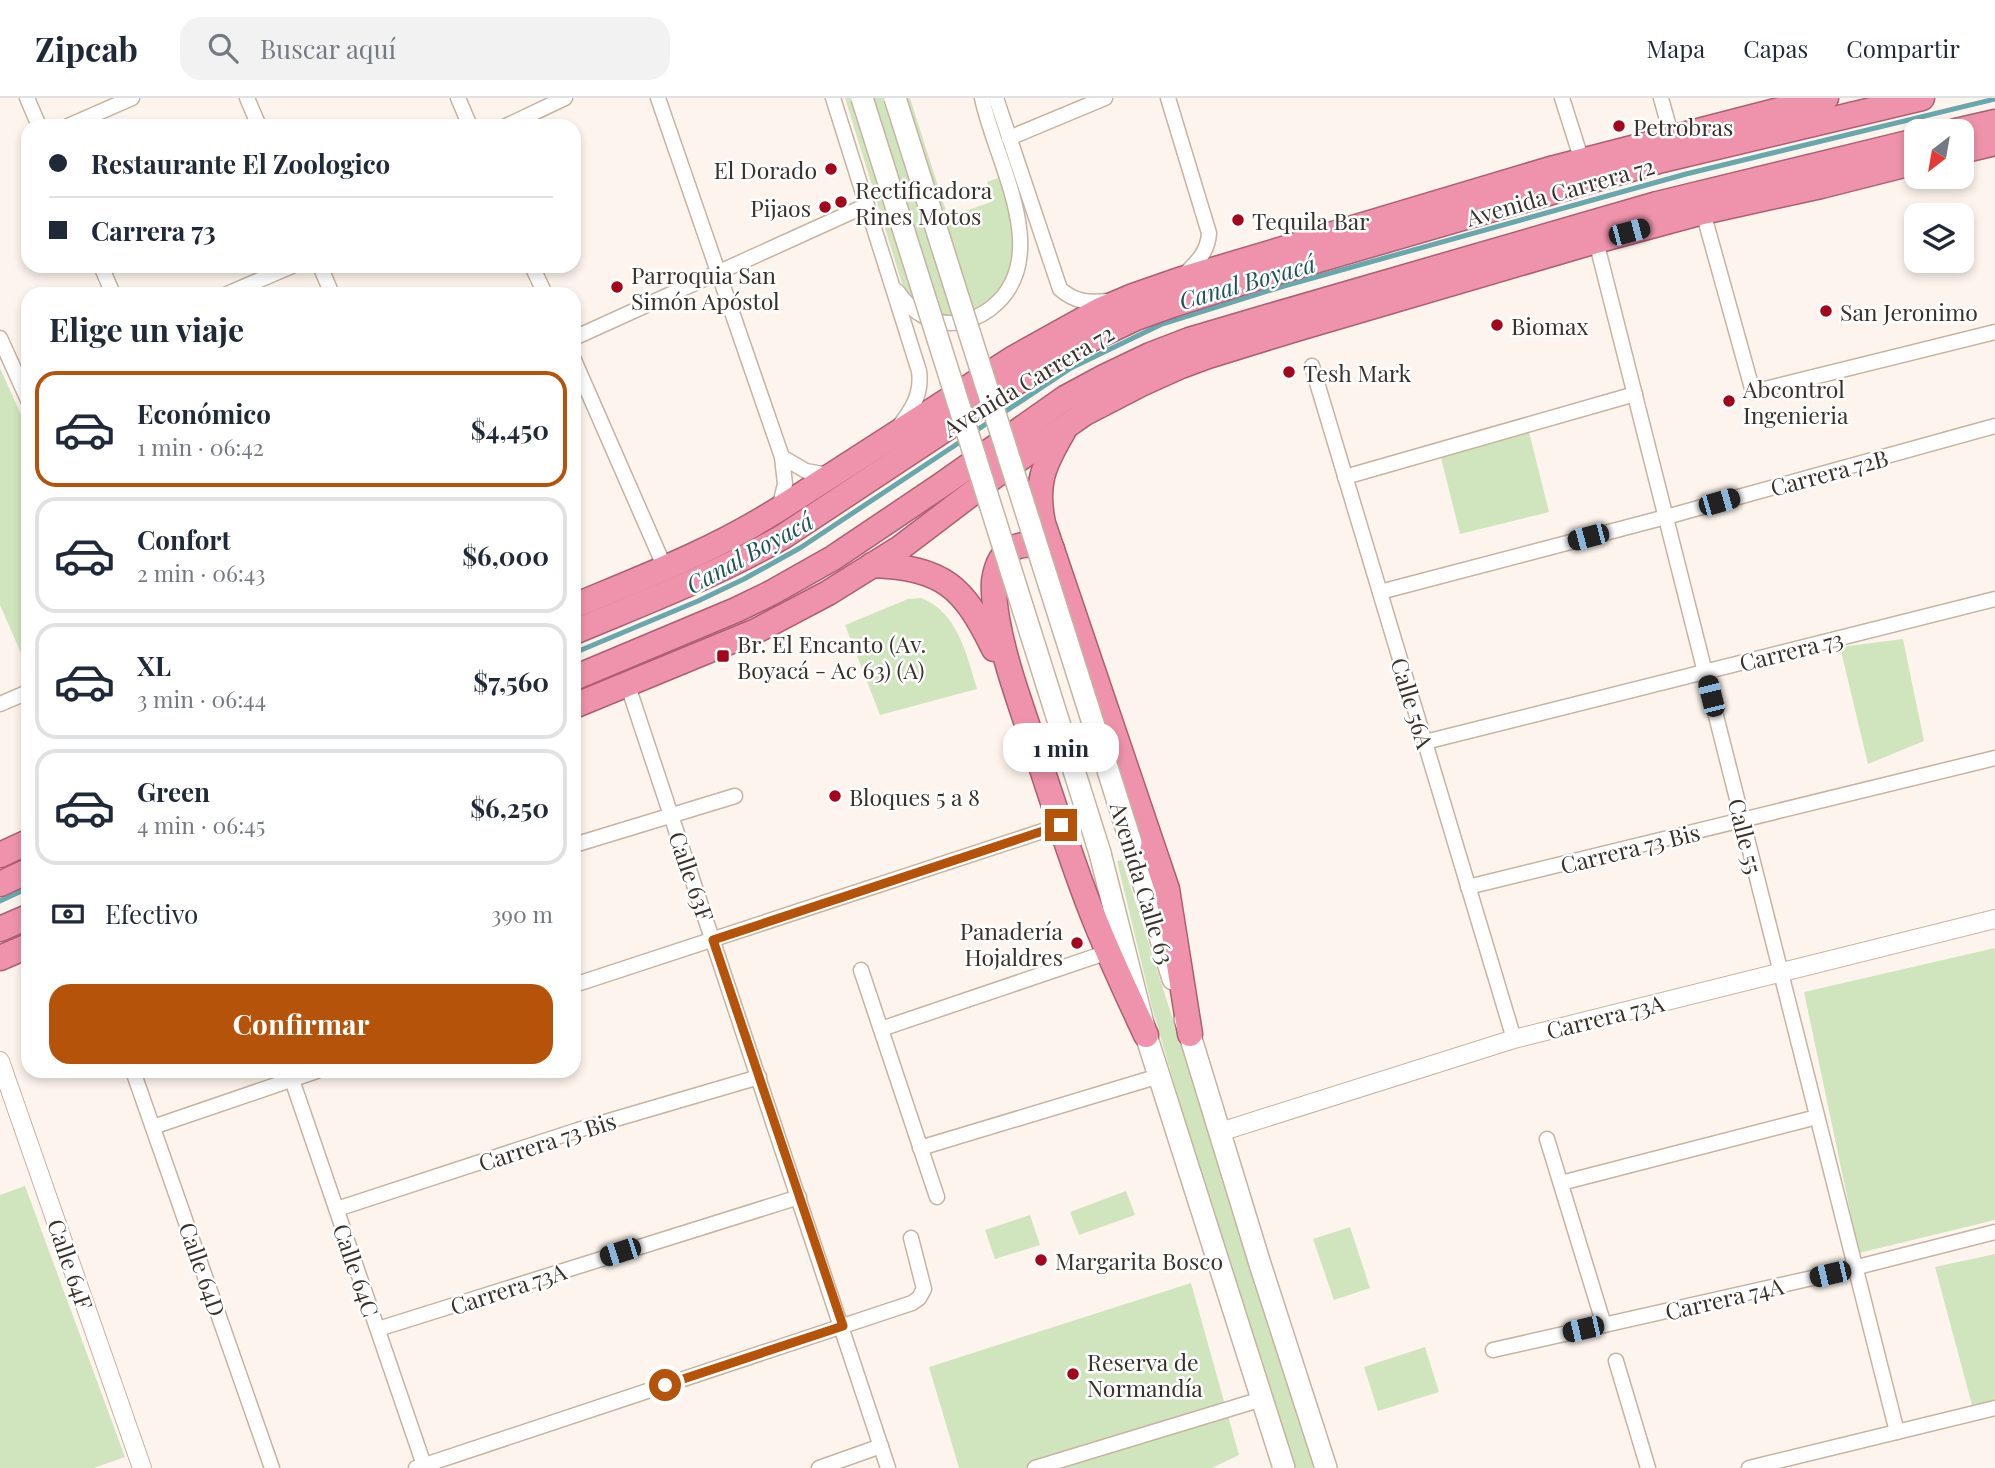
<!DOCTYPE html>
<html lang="es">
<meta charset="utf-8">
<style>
:root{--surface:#fff;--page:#f2f2f3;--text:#1f2937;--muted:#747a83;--line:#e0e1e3;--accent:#b45309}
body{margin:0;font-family:"Playfair Display",serif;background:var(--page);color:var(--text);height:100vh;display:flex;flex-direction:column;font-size:26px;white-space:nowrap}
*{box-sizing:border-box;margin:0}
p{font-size:23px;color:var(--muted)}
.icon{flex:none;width:38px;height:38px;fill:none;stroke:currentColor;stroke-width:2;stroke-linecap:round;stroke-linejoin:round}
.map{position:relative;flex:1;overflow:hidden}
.panel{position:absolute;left:21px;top:189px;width:560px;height:791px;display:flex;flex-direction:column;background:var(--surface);border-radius:21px;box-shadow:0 4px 10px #0003}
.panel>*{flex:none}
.guide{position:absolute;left:21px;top:21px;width:560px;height:154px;border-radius:21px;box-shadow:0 4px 10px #0003;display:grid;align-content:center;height:154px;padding:0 28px;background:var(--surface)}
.needle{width:46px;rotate:211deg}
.fabs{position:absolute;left:1904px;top:21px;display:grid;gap:14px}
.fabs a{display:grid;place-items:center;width:70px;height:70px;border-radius:14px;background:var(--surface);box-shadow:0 4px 10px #0003;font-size:35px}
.end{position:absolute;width:32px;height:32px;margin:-16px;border:9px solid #b45309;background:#fff;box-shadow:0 0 0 4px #fff}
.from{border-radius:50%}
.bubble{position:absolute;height:49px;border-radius:21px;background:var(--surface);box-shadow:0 4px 10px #0003;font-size:23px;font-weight:700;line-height:49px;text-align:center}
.car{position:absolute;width:21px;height:42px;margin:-21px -10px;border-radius:9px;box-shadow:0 0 5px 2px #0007;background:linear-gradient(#222 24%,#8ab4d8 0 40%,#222 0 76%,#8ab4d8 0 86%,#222 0)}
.guide b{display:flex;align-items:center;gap:24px;height:66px;font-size:26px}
.guide b+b{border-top:2px solid var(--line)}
.guide i{width:18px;height:18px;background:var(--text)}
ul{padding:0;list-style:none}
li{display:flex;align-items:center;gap:21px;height:116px;margin:0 14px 10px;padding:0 14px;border:4px solid var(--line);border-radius:21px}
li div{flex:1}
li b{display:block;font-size:26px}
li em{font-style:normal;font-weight:700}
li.current{border-color:var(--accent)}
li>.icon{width:63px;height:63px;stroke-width:1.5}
h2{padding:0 28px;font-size:32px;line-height:84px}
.pay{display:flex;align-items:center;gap:18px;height:77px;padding:0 28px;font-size:26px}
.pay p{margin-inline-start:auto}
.button{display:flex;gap:14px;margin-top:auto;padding:14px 28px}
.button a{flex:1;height:80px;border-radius:21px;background:var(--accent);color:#fff;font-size:28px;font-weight:700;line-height:80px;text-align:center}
header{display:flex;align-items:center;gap:42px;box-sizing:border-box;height:98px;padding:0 35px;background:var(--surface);border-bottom:2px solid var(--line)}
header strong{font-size:33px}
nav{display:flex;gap:38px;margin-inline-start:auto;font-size:24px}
.search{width:490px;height:63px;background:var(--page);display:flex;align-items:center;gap:18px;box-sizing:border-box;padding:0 24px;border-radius:21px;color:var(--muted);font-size:26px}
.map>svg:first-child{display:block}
.green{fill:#d0e5be}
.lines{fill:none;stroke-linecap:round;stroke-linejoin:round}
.stream{stroke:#68a7ab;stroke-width:5}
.minor-casing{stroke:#c6b3a0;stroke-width:17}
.tertiary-casing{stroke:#c6b3a0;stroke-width:20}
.secondary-casing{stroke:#c6b3a0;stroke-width:24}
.trunk-casing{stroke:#ad5f71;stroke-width:27}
.minor{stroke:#fff;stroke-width:14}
.tertiary{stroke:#fff;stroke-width:18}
.secondary{stroke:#fff;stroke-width:21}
.trunk{stroke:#ef93ac;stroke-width:24}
.secondary-bridge-casing{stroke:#c6b3a0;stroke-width:24;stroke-linecap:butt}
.secondary-bridge{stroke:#fff;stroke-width:21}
.route{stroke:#b45309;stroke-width:9}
.poi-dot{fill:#a2051c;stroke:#fff;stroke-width:2.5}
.labels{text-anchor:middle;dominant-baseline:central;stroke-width:5;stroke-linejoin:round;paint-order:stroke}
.poi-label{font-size:23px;fill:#39312a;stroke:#fff;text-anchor:start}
.street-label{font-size:23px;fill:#39312a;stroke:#fff}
.water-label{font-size:24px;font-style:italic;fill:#1d5458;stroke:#fff}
</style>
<header>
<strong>Zipcab</strong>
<div class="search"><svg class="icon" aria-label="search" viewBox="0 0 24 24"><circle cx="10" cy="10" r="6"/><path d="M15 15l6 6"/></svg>Buscar aquí</div>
<nav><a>Mapa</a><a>Capas</a><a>Compartir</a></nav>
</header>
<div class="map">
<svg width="1995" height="1370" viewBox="0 0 1995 1370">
<rect width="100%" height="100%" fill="#fdf5ed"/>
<g class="green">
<path d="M845,0H910L948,119L991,104L987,84L1000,79C1008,108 1021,144 1010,174C1000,202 960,227 931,214C920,208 911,199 903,189Z"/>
<polygon points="0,270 28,332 28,571 0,507"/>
<polygon points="1528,330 1549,414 1460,436 1439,352"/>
<path d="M921,500C957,513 967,557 977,591L880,617L845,527L908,501Z"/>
<polygon points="1903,541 1924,643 1868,666 1840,549"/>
<polygon points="1122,762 1316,1370 1295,1370 1183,1017 1152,909 1117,763"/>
<polygon points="1995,850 1995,1122 1859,1155 1804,894"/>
<polygon points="25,1088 125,1359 94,1370 0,1370 0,1097"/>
<polygon points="1126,1093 1135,1117 1079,1137 1070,1114"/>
<polygon points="1030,1117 1040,1147 995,1161 985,1132"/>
<polygon points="1350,1129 1370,1190 1334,1202 1313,1141"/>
<polygon points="1995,1156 1995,1302 1972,1307 1935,1169"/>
<polygon points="1191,1185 1239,1357 1212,1370 959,1370 929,1269"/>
<polygon points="1425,1249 1439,1294 1378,1313 1364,1269"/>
</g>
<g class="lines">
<g class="stream">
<polyline points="1000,317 1071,270 1162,226 1284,188 1686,76 1995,1"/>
<polyline points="974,334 992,322"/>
<polyline points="574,555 698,503 744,481 800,450 963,342"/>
<polyline points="0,803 28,790"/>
</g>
<defs>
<g id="minor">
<polyline points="27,0 39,28"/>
<polyline points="247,0 259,28"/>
<polyline points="458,0 470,28"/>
<polyline points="658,0 782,359 785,386 779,411"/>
<path d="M833,0L919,273C922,295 913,310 900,327"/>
<path d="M996,0L1060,191C1075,204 1089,205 1107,203"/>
<path d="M1168,0L1209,135C1208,154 1197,164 1184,177"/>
<polyline points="1562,0 1582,63"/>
<polyline points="1661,0 1672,40"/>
<polyline points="68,28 132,0"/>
<polyline points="506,28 565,0"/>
<polyline points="1009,40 1105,0"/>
<polyline points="1703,114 1753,294 1995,234"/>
<polyline points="1596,143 1897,1334"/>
<polyline points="101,168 113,196"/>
<polyline points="320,168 332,196"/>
<polyline points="532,168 545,196"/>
<path d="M897,193C912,215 934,229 961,224C975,221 988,214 998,204C1051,152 994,60 982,0"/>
<polyline points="227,196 292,168"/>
<polyline points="0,240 28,302"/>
<polyline points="574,240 867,107"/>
<polyline points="574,262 665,470"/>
<polyline points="1312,268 1514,941"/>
<polyline points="782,359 806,373 828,377"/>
<polyline points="1345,379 1635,296"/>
<polyline points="1380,494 1666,419 1995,328"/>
<polyline points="627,585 888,1370"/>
<polyline points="0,606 28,594"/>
<polyline points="1425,644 1995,501"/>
<polyline points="574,747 735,698"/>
<polyline points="1468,789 1995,660"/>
<polyline points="861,872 937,1099"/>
<polyline points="574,887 1061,727"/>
<polyline points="881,931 1108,854"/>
<polyline points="133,973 272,1370"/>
<polyline points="289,973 425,1370"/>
<polyline points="153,1029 317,973"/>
<polyline points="1547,1041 1604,1227"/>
<polyline points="920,1050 1159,978"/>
<polyline points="1561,1085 1817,1019"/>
<polyline points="337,1111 578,1032 759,979"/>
<polyline points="378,1231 799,1099"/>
<polyline points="1493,1252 1830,1176 1995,1134"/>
<polyline points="1616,1263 1648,1370"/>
<polyline points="416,1370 912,1205 919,1200 924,1191 911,1140"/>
<polyline points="819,1370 881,1348"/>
<polyline points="1035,1370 1262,1301"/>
<polyline points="1749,1370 1995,1310"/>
</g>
<g id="tertiary">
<polyline points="0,963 142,1370"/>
<polyline points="1220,1034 1514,941 1995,821"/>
</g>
<g id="secondary">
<polyline points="1131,745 1173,881"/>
<polyline points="1100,755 1146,937 1284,1370"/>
<polyline points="1185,921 1260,1166 1326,1370"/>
</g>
<g id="trunk">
<polyline points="1956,33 1995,24"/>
<polyline points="1962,53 1995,45"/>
<path d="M1063,334C1043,368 1035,386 1043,425L1167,791L1190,936"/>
<path d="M1052,451C1022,441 999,447 994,483C993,495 995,508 997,520C1004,561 1018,599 1031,638C1051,697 1069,757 1092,815C1108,856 1127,896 1146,937"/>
<path d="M872,467C944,470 963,488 994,551"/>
<path d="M574,508C644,479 715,452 779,411L1012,261L1100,212L1133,198L1179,182L1554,70L1826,0"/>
<path d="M574,534C645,504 717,477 784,438L1009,289L1075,249L1136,220L1172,207L1263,178L1662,62L1922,0"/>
<polyline points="574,580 736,512 771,495 833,460 940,388 1065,300 1104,279 1150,257 1189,242 1267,219 1657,106 1916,43"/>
<polyline points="574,608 756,533 828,495 900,450 992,380 1085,315 1141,286 1181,268 1208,258 1299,230 1596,143 1703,114 1821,88 1916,64"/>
<polyline points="0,757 28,744"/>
<polyline points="0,786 28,773"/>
<polyline points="0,831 28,819"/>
<polyline points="0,860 28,848"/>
</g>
</defs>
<use href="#minor" class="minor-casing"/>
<use href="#tertiary" class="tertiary-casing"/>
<use href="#secondary" class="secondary-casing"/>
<use href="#trunk" class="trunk-casing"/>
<use href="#minor" class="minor"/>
<use href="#tertiary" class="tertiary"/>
<use href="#secondary" class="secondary"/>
<use href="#trunk" class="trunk"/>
<defs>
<g id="secondary-bridge">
<polyline points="862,0 1100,755"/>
<polyline points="895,0 1131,745"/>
</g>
</defs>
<use href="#secondary-bridge" class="secondary-bridge-casing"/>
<use href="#secondary-bridge" class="secondary-bridge"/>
</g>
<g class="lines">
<polyline class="route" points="665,1287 843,1228 713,842 1061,727"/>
</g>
<g class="poi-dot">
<circle cx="1619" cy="28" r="7"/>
<circle cx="831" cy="71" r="7"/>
<circle cx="841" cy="104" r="7"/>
<circle cx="825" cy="109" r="7"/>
<circle cx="1238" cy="122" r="7"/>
<circle cx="617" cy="189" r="7"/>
<circle cx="1826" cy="213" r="7"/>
<circle cx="1497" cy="227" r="7"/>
<circle cx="1289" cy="274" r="7"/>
<circle cx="1729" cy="303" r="7"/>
<rect x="716" y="551" width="14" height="14" rx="3.5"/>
<circle cx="835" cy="698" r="7"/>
<circle cx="1077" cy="845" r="7"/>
<circle cx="1041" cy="1162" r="7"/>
<circle cx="1073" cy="1276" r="7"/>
</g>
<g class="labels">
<g class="poi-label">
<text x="1633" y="28">Petrobras</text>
<text x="817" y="71" text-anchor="end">El Dorado</text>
<text x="855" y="91">Rectificadora<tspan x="855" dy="26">Rines Motos</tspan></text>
<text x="811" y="109" text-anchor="end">Pijaos</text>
<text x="1252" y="122">Tequila Bar</text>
<text x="631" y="176">Parroquia San<tspan x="631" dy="26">Simón Apóstol</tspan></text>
<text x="1840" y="213">San Jeronimo</text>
<text x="1511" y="227">Biomax</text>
<text x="1303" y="274">Tesh Mark</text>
<text x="1743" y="290">Abcontrol<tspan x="1743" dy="26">Ingenieria</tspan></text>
<text x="737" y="545">Br. El Encanto (Av.<tspan x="737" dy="26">Boyacá - Ac 63) (A)</tspan></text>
<text x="849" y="698">Bloques 5 a 8</text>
<text x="1063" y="832" text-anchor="end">Panadería<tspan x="1063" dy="26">Hojaldres</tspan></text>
<text x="1055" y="1162">Margarita Bosco</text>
<text x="1087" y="1263">Reserva de<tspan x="1087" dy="26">Normandía</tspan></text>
</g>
<g class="street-label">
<text transform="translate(1560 93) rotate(-16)">Avenida Carrera 72</text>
<text transform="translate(1028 282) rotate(-31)">Avenida Carrera 72</text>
<text transform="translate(1829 374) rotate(-15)">Carrera 72B</text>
<text transform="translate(1791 552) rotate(-14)">Carrera 73</text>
<text transform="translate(1413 605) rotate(73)">Calle 56A</text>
<text transform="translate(1746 738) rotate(76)">Calle 55</text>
<text transform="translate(1630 750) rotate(-14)">Carrera 73 Bis</text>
<text transform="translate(692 778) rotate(71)">Calle 63F</text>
<text transform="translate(1143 785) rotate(73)">Avenida Calle 63</text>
<text transform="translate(1605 918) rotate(-14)">Carrera 73A</text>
<text transform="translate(547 1043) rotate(-18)">Carrera 73 Bis</text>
<text transform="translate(71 1166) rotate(71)">Calle 64F</text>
<text transform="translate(203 1171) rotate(71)">Calle 64D</text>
<text transform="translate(357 1172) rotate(71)">Calle 64C</text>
<text transform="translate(508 1190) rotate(-18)">Carrera 73A</text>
<text transform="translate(1724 1200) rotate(-13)">Carrera 74A</text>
</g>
<g class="water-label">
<text transform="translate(1247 183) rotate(-16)">Canal Boyacá</text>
<text transform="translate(749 454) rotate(-29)">Canal Boyacá</text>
</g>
</g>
</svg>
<div class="fabs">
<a><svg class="needle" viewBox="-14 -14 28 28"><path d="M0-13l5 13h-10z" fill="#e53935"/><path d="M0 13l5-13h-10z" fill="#747a83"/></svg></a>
<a><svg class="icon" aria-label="layers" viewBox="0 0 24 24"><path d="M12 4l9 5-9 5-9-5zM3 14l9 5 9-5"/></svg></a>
</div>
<i class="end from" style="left:665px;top:1287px"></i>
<i class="end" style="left:1061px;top:727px"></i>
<div class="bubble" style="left:1003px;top:625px;width:116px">1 min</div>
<i class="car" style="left:1629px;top:134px;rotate:75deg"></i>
<i class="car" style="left:1719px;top:404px;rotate:74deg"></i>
<i class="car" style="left:1588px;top:439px;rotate:255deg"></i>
<i class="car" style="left:1711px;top:598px;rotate:346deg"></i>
<i class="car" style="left:620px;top:1154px;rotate:252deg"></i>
<i class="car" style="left:1830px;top:1176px;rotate:257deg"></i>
<i class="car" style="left:1583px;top:1231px;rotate:257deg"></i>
<div class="guide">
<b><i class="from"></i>Restaurante El Zoologico</b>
<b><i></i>Carrera 73</b>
</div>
<section class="panel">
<h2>Elige un viaje</h2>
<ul>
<li class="current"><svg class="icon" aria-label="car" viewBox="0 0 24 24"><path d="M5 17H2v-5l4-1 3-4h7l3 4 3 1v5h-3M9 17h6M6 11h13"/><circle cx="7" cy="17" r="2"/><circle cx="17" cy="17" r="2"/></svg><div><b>Económico</b><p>1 min · 06:42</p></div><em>$4,450</em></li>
<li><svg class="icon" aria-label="car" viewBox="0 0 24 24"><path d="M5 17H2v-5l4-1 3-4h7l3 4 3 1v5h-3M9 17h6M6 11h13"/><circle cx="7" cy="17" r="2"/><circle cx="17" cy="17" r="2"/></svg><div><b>Confort</b><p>2 min · 06:43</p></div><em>$6,000</em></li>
<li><svg class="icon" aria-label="car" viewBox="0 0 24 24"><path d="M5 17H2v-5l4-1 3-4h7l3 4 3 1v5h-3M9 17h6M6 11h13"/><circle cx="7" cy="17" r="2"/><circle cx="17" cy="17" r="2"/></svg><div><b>XL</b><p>3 min · 06:44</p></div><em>$7,560</em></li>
<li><svg class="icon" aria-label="car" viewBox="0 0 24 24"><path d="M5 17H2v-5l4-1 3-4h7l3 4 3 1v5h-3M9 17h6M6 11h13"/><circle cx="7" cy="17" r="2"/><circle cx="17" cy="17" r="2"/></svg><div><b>Green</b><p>4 min · 06:45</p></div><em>$6,250</em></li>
</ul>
<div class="pay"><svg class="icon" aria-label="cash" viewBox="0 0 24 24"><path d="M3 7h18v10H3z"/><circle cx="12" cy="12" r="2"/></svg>Efectivo<p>390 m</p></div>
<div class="button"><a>Confirmar</a></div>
</section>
</div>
